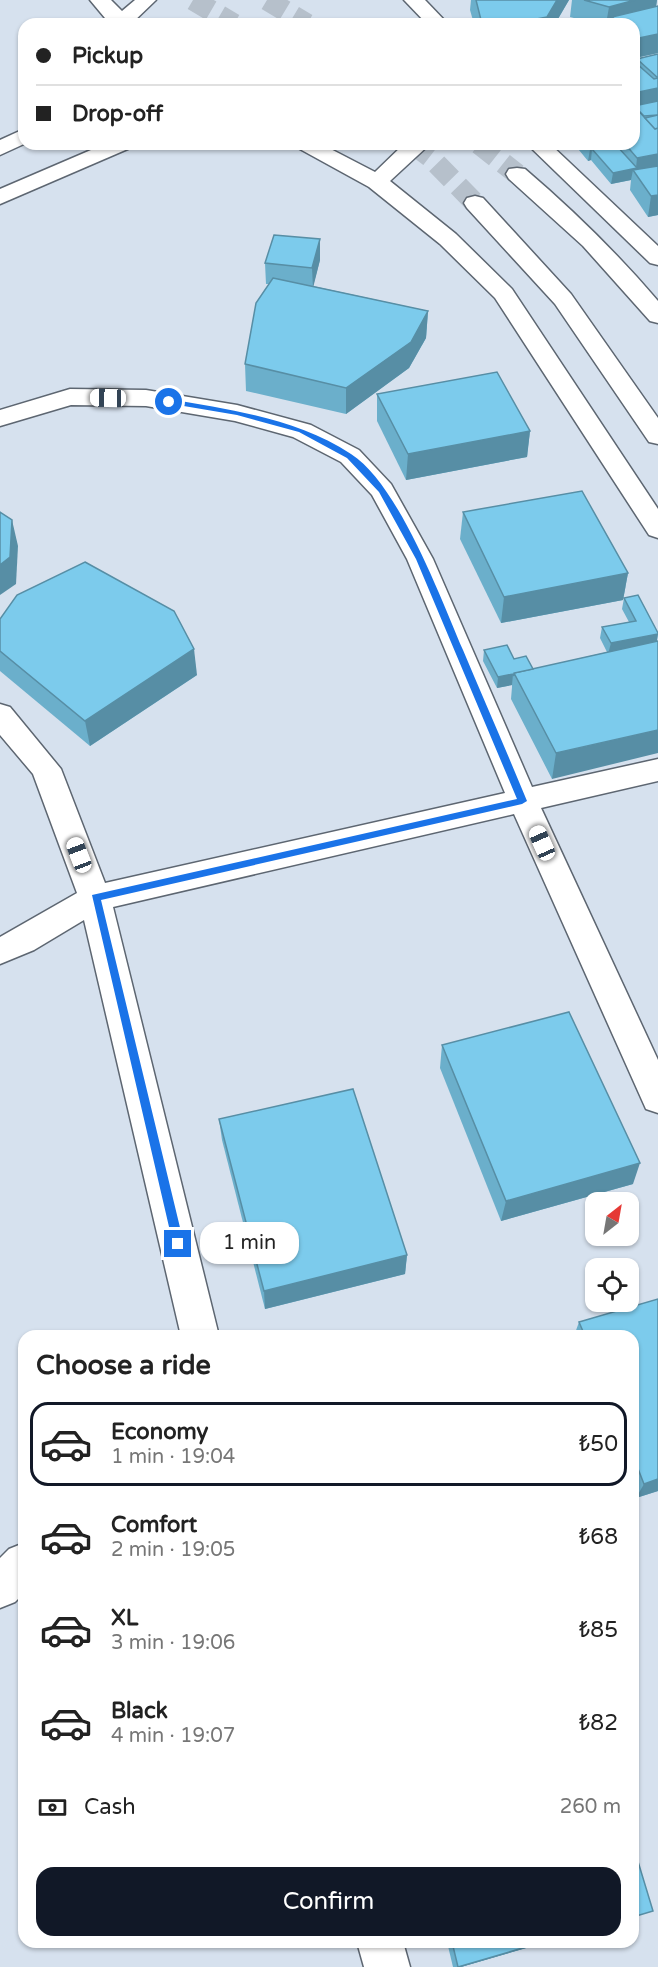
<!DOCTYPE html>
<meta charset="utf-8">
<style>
:root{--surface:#fff;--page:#f2f2f2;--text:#222;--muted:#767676;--line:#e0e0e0;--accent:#111827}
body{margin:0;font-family:"Varela Round",sans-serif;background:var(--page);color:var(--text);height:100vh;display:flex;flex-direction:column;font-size:22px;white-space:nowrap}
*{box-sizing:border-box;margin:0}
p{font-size:20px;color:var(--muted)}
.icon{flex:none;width:33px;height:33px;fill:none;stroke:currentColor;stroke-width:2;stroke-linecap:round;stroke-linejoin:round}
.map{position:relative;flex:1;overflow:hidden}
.drawer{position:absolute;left:18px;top:1330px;width:621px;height:618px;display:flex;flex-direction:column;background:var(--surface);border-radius:18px;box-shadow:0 2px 4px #0004}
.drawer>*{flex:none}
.guide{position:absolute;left:18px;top:18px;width:622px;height:132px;border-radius:18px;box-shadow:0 2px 4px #0004;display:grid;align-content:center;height:132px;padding:0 18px;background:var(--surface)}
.needle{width:39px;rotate:31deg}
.controls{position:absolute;left:585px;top:1192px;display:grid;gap:12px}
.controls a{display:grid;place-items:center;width:54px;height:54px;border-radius:12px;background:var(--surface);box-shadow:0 2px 4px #0004;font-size:30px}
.end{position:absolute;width:27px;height:27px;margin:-14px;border:8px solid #1a73e8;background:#fff;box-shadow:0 0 0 3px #fff}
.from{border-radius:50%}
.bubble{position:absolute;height:42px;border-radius:18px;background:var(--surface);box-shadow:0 2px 4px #0004;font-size:20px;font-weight:600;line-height:42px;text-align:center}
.car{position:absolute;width:18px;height:36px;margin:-18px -9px;border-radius:8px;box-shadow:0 0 4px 2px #0007;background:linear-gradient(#fff 24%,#345 0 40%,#fff 0 76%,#345 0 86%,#fff 0)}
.guide b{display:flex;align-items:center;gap:21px;height:57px;font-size:22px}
.guide b+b{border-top:2px solid var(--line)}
.guide i{width:15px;height:15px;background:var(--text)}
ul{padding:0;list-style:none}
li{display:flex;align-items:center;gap:18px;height:84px;margin:0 12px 9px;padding:0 6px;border:3px solid transparent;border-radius:18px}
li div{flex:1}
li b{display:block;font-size:22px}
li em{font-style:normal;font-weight:600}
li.on{border-color:var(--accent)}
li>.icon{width:54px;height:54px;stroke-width:1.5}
h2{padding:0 18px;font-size:27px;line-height:72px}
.pay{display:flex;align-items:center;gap:15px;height:66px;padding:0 18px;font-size:22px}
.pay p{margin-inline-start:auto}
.primary-button{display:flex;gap:12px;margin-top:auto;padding:12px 18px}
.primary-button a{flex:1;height:69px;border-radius:18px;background:var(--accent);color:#fff;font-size:24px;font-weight:600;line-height:69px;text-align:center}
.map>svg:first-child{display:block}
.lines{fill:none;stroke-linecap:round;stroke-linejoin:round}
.major-tunnel{stroke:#b6c0cb;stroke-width:21;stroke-dasharray:21 10;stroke-linecap:butt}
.minor-casing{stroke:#5d6671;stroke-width:3}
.major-casing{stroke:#5d6671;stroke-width:3}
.minor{fill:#fff;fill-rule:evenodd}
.major{fill:#fff;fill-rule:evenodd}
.wall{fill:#6bafcb}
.shaded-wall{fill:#578ea5}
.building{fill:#7ccbec;stroke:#578ea5;stroke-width:1.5}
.route{fill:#1a73e8}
</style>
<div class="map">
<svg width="658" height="1967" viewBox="0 0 658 1967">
<rect width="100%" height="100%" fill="#d6e1ee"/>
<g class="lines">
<g class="major-tunnel">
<polyline points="193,0 234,24"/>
<polyline points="267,0 307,24"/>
<polyline points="413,144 430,157 475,203"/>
<polyline points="479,144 517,174"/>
</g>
<defs>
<g id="minor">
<polygon points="90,0 111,0 122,11 135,0 156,0 131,24 110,24"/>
<polygon points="404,0 425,0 448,24 427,24"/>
<polygon points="294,144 321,144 375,172 404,144 430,144 390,181 456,234 512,289 658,509 658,538 649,535 495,298 440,244 369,187 298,148"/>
<polygon points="527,144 550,144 658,246 658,265 650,263"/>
<polygon points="70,389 146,390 237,405 311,425 359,450 391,484 433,559 532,787 658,759 658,781 541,808 658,1060 658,1113 646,1109 514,814 113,907 219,1336 181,1336 84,920 34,950 0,964 0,937 77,893 33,774 0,735 0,704 10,707 61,769 105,883 505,793 407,559 372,495 341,462 293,437 235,421 146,406 71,405 0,426 0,410"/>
<polygon points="24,1543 24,1593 15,1602 0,1608 0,1558 9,1549"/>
<polygon points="357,1942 403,1942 410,1967 364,1967"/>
</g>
<g id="major">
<polygon points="24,129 24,144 0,155 0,140"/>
<polygon points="105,144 134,144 130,148 0,204 0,189"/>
<path d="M517,168L525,169C573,210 617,253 658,301V323L650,321L583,246L509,179L506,174L509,169Z"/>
<polygon points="475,196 483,198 571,294 658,418 658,444 649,442 555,304 467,208 464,203 467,198"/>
</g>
</defs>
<use href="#minor" class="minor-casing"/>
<use href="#major" class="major-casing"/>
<use href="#minor" class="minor"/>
<use href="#major" class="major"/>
</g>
<g class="wall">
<polygon points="471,0 569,0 555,24 474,24 470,10"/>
<polygon points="572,0 657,0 656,6 658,6 658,53 635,58 634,58 634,24 597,24 570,17"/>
<polygon points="658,54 658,215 648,217 630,190 631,180 611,184 591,160 588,161 574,144 634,144 637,59"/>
<polygon points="320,239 320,260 313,286 428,311 426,338 409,368 346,414 246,391 245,364 269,284 266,284 265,263"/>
<polygon points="377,394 530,431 527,457 406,480 377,421"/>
<polygon points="463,512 628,573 623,600 501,623 460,539"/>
<polygon points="624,598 658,633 657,641 552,779 511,699 512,687 512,685 497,688 483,661 484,650 514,659 533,669 607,652 600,638 602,627 629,622 622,609"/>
<polygon points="0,619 197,675 90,746 0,671"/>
<polygon points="442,1045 633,1184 501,1221 440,1068"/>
<polygon points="219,1119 407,1255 405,1274 265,1309 222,1140"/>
<polygon points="658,1299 658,1491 636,1498 633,1491 633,1336 574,1336 579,1322"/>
<polygon points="447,1942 547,1942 461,1967 453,1967"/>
</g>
<g class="shaded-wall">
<polygon points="557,0 569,0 555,24 511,24"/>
<polygon points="635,0 657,0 655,14 612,17 611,24 606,24 609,7"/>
<polygon points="658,34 658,53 635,58 639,38"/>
<polygon points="658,88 658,107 634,108 634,93"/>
<polygon points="591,144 616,144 614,156 592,149 591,160 588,161"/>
<polygon points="658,154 658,174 633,170 631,180 611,184 613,173 636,168 637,158"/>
<polygon points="658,195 658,215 648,217 651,196"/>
<polygon points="320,239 320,260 313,288 312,268"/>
<polygon points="428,311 426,338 409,368 346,414 346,388"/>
<polygon points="530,431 527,457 406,480 408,454"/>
<polygon points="12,520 18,546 16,584 0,595 0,565"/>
<polygon points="628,573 623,600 501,623 504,597"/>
<polygon points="658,634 656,645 608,654 611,643"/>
<polygon points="194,649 197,675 90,746 85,721"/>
<polygon points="513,674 512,685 497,688 498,677"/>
<polygon points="658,730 658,753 552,779 556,753"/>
<polygon points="640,1163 633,1184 501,1221 506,1201"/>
<polygon points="407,1255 405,1274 265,1309 264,1291"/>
<polygon points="658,1479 658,1491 636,1498 644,1484"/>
<polygon points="543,1942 547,1942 461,1967 457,1967"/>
</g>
<g class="building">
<polygon points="476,0 557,0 547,17 511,24 482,24"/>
<polygon points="584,0 635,0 609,7"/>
<polygon points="658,6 658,34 639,38 634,35 634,24 621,24 612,17"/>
<polygon points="658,54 658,78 637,59"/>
<polygon points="634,64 637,64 654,79 658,78 658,88 634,93"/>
<polygon points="658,101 658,115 644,116 634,106"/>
<polygon points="634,106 655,129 658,128 658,154 637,158 625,144 634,144"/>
<polygon points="658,115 658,128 655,129 645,118"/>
<polygon points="616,145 637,168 613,173 592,149"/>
<polygon points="658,166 658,195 651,196 633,170"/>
<polygon points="274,235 320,239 312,268 265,263"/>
<polygon points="273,278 428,311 411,342 346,388 245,364 256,303"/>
<polygon points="497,372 530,431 408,454 377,394"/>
<polygon points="582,491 628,573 504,597 463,512"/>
<polygon points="0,512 12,520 10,557 0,565"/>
<polygon points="85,562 174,611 194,649 85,721 0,651 0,619 17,595"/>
<polygon points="638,595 658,633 658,634 611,643 602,627 636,621 624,598"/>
<polygon points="658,641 658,730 556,753 514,673"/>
<polygon points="507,645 514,659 526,656 533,669 514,673 514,676 513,674 498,677 484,650"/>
<polygon points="569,1012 640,1163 506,1201 442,1045"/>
<polygon points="353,1089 407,1255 264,1291 219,1119"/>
<polygon points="658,1299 658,1479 644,1484 633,1456 633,1336 585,1336 579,1322"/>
<polygon points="633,1845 653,1911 633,1917"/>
<polygon points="452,1942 543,1942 458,1967"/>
</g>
<path class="route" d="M169,399C231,410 297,418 351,454C399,485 440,597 463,650C484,700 506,750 527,801L522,804L101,900L184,1244L178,1249L173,1244L92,895L517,799L416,559L379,492L347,458L299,432L237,415L166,403Z"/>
</svg>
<div class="controls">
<a><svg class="needle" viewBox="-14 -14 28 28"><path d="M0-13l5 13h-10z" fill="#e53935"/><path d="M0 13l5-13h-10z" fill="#767676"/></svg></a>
<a><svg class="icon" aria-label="locate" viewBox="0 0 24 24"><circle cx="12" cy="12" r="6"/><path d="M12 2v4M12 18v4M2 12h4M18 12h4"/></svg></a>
</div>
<i class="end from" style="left:169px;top:402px"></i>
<i class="end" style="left:178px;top:1244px"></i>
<div class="bubble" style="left:200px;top:1222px;width:99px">1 min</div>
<i class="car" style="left:108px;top:398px;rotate:271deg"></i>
<i class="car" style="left:542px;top:843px;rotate:336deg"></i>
<i class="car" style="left:79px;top:855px;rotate:339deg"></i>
<div class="guide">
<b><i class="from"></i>Pickup</b>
<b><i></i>Drop-off</b>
</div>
<section class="drawer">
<h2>Choose a ride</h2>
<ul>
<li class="on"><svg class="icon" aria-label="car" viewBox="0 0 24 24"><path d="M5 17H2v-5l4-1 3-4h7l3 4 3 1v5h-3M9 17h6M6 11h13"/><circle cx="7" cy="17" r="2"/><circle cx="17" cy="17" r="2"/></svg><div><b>Economy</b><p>1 min · 19:04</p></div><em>₺50</em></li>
<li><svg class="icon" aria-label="car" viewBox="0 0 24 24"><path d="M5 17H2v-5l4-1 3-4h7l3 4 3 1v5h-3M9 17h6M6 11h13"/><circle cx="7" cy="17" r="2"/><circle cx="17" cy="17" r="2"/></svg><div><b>Comfort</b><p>2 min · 19:05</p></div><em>₺68</em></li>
<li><svg class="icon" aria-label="car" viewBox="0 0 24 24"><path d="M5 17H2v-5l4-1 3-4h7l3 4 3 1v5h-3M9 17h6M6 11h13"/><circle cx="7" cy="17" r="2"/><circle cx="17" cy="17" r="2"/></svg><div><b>XL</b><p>3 min · 19:06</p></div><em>₺85</em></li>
<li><svg class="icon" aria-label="car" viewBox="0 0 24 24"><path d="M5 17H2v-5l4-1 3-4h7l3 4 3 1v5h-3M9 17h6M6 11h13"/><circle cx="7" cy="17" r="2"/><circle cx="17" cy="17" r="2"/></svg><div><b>Black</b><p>4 min · 19:07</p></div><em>₺82</em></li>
</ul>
<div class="pay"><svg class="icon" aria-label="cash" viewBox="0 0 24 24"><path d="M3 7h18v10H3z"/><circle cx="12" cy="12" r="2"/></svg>Cash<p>260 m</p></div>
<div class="primary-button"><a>Confirm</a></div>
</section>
</div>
